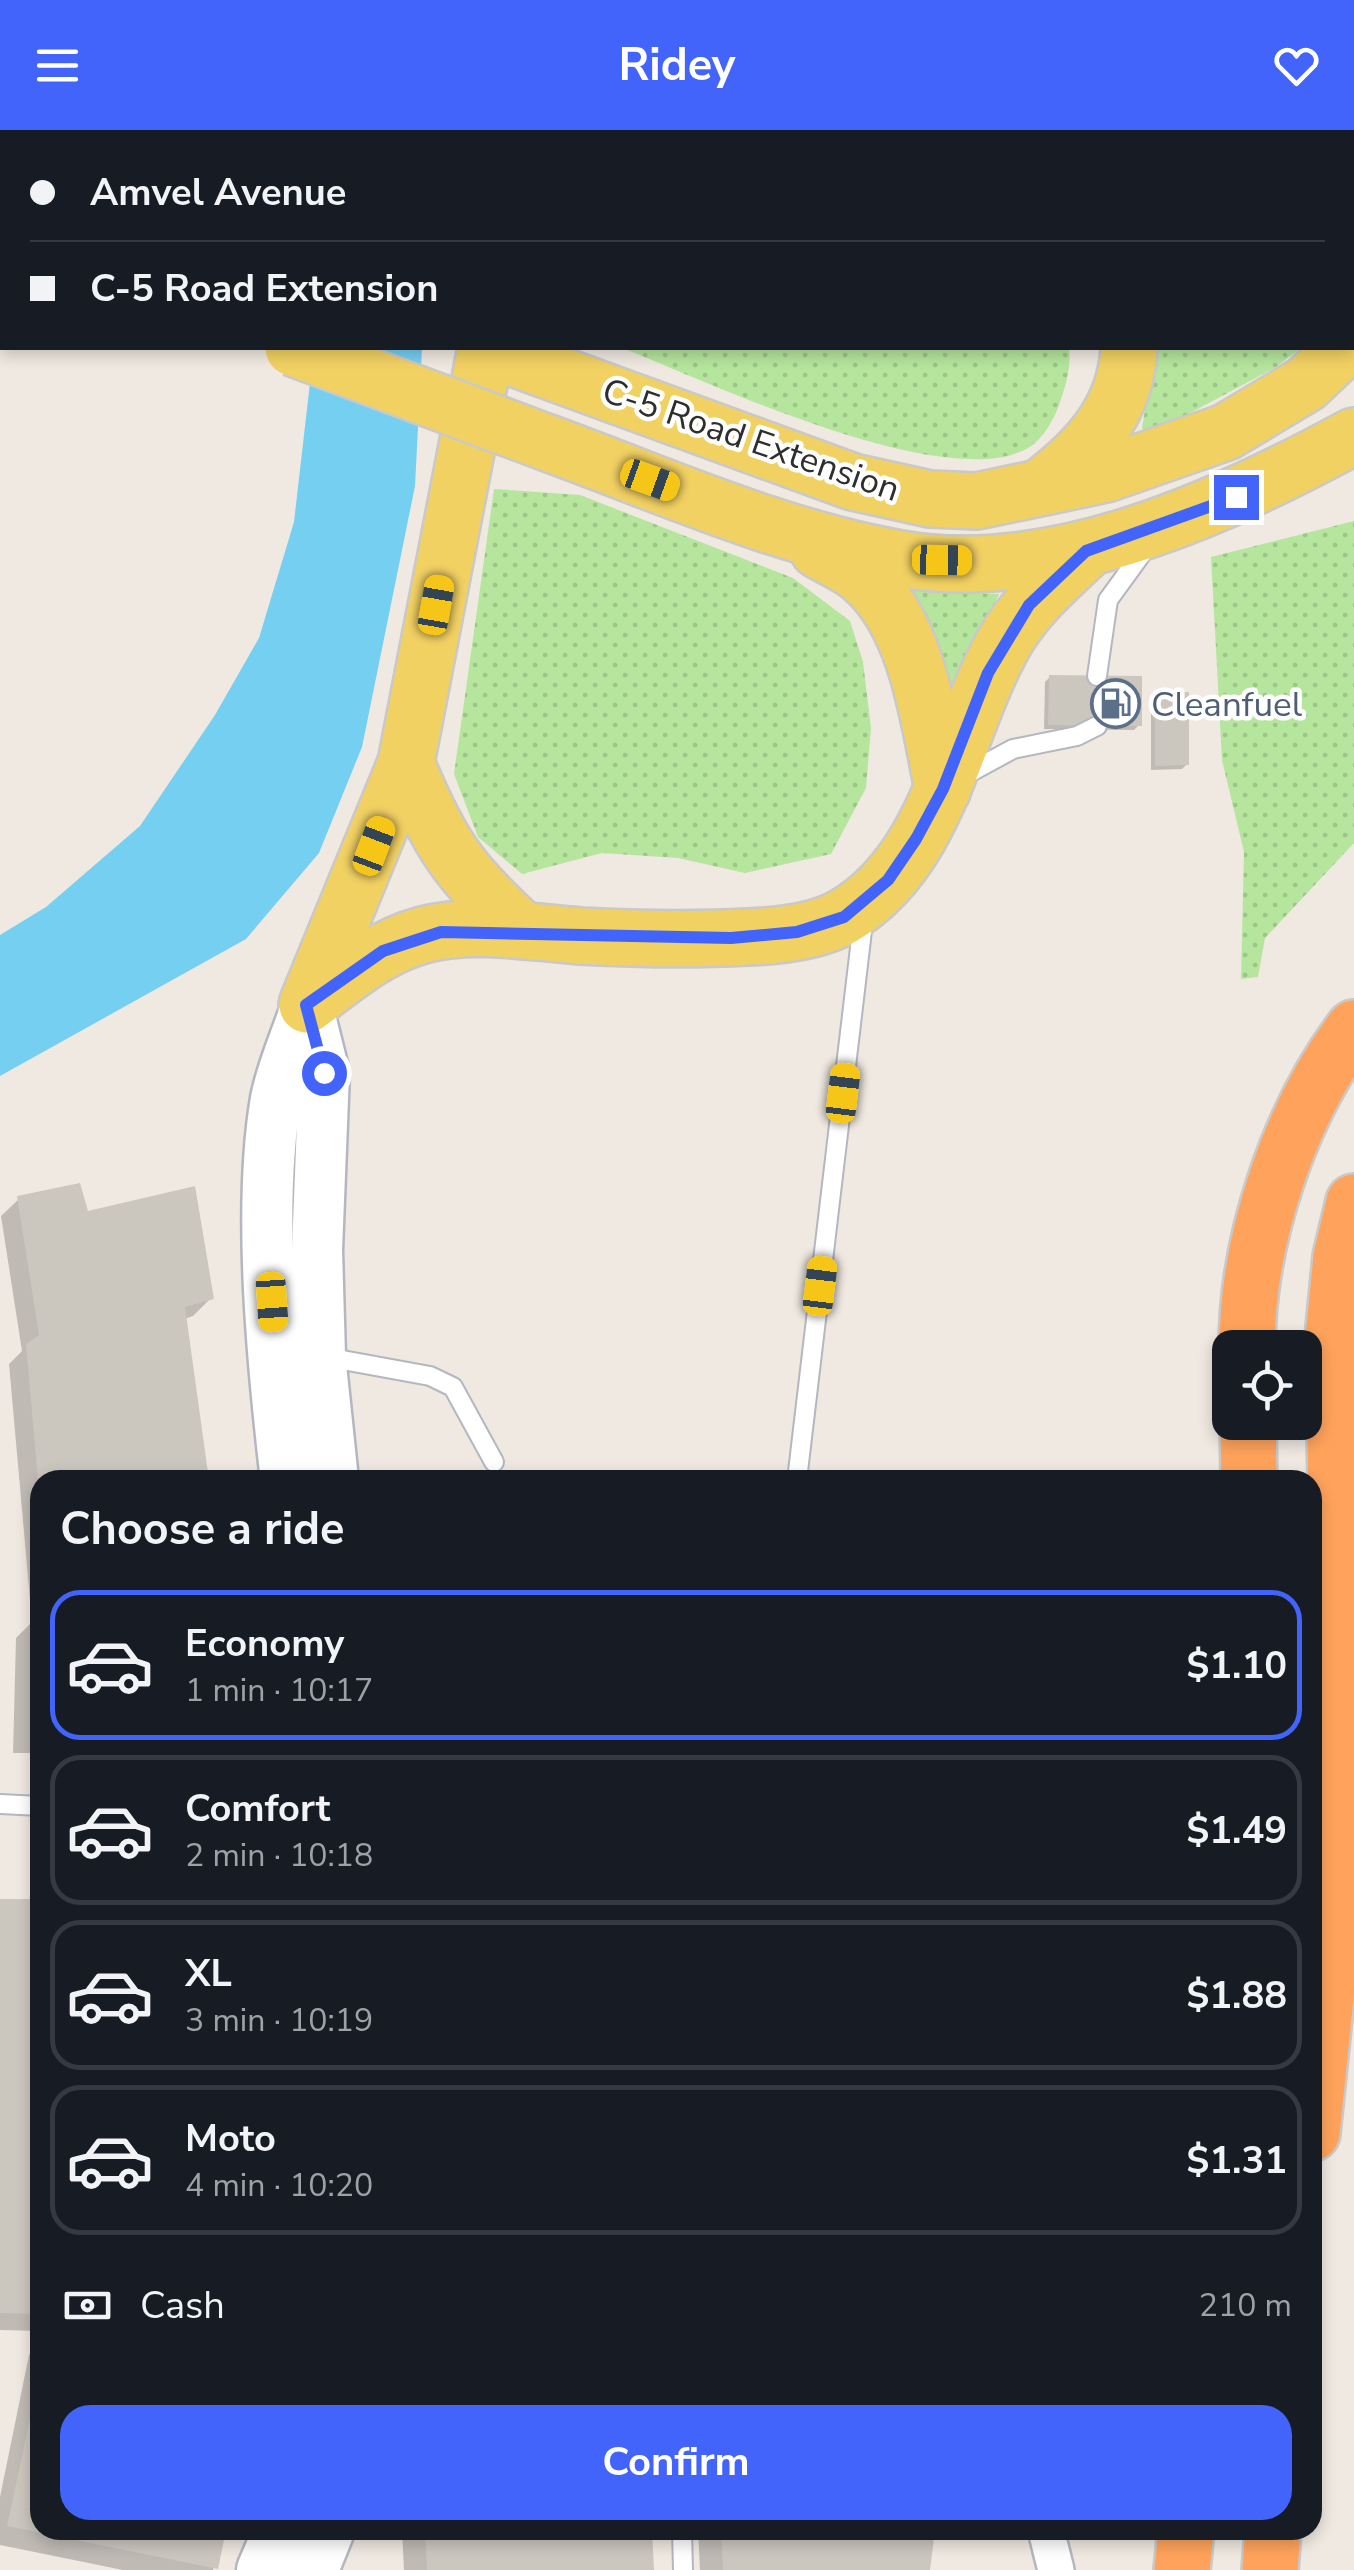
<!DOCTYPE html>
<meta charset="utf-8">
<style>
:root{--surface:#171b24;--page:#242831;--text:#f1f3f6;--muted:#9ea1a6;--line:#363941;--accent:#4264fb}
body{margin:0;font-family:"Nunito Sans",sans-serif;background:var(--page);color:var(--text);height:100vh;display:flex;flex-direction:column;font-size:38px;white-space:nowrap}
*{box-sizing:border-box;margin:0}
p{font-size:32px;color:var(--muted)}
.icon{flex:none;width:55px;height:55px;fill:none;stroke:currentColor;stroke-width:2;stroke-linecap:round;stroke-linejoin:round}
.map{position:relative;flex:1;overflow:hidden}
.panel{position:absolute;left:30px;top:1340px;width:1292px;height:1070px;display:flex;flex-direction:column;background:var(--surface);border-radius:30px;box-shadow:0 5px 15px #0003}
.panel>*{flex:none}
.hud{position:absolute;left:0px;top:0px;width:1355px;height:220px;box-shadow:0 5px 15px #0003;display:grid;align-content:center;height:220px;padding:0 30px;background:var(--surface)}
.fabs{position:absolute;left:1212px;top:1200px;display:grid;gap:20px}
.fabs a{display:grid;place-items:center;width:110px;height:110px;border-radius:20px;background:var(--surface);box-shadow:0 5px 15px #0003;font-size:50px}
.end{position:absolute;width:45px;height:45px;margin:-22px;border:12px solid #4264fb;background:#fff;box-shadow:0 0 0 5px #fff}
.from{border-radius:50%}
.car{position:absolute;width:30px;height:60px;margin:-30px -15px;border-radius:12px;box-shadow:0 0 8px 2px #0007;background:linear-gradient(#f5c518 24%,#345 0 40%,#f5c518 0 76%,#345 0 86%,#f5c518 0)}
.hud b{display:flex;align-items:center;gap:35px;height:95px;font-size:38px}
.hud b+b{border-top:2px solid var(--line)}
.hud i{width:25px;height:25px;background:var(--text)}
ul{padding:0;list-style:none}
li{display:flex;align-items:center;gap:30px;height:150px;margin:0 20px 15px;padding:0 10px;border:5px solid var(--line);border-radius:30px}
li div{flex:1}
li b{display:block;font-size:38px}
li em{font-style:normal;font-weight:700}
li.active{border-color:var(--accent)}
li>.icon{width:90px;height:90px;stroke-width:1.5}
h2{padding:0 30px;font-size:45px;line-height:120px}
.pay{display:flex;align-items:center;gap:25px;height:110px;padding:0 30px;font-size:38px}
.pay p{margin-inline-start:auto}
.button{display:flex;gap:20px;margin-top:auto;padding:20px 30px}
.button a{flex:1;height:115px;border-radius:30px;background:var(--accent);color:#fff;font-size:40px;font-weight:700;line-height:115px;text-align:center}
header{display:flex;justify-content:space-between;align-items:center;height:130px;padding:0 30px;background:var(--accent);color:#fff;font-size:45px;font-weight:700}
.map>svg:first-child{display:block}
.grass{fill:url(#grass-dots)}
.water{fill:#75cff0}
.shadow{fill:#0003}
.building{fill:#cbc7bf}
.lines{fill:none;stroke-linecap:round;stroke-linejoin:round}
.lane-casing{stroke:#b4b7c1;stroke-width:22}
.street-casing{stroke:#b4b7c1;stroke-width:40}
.secondary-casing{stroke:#b4b7c1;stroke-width:55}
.primary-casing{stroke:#c9c9c9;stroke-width:60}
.highway-casing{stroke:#c9c9c9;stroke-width:60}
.lane{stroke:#fff;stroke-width:18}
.street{stroke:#fff;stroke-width:35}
.secondary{stroke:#fff;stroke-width:50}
.primary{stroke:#f2d163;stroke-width:55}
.highway{stroke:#ffa35c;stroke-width:55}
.primary-bridge-casing{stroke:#c9c9c9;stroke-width:60;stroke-linecap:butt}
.primary-bridge{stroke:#f2d163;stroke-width:55}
.route{stroke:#4264fb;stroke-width:12}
.labels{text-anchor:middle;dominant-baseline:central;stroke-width:9;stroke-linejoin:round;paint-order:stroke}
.street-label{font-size:35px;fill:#2e2e2e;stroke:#fff}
.service-label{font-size:35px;fill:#4e5e75;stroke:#fff;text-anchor:start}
</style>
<header><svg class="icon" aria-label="menu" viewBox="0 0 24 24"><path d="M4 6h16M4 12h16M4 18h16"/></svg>Ridey<svg class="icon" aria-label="heart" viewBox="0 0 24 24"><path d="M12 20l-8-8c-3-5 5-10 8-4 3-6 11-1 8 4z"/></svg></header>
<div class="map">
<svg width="1354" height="2440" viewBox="0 0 1354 2440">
<defs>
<pattern id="grass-dots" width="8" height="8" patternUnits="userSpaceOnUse" patternTransform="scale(2.5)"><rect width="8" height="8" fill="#b6e59e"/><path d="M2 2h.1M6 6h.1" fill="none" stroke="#9dc588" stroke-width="1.8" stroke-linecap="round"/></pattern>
</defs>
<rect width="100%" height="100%" fill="#efe9e1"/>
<g class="grass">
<path d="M622,218H1069C1071,237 1067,251 1061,269C1056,286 1044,309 1028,318C945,365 707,251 622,218Z"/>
<polygon points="1155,218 1301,218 1276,237 1149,305 1142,298"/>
<polygon points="494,359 580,365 793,448 850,491 863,532 871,598 866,658 831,724 745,743 678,728 602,723 522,744 478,707 454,644"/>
<polygon points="1354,391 1354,713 1265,808 1258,847 1241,849 1244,722 1222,630 1211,427"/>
<path d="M906,460L999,464L948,574C943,531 932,495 906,460Z"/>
</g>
<g class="water">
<polygon points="1015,0 1354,0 1354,41 1352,2"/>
<polygon points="314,218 422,218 415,356 362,617 319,723 246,809 0,946 0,805 46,777 140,696 215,585 259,508 294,392"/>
</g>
<g class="shadow">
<polygon points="0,0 282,0 2,2 2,26"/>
<polygon points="1050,547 1139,595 1134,600 1044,599 1045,552"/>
<polygon points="1157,565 1187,634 1182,639 1151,640 1151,570"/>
<polygon points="19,1069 86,1084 211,1168 193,1186 184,1189 207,1350 40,1350 40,1623 13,1623 16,1508 32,1492 9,1234 22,1221 1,1086"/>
<polygon points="0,1771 40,1772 40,2201 0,2200"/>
<polygon points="40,2214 40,2400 223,2400 213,2440 123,2440 0,2415 0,2367 29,2225"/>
<polygon points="402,2400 650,2400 651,2440 404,2440"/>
<polygon points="698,2400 933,2400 928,2440 700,2440"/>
</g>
<g class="building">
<polygon points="1049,545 1142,546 1142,596 1048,595"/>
<polygon points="1155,562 1189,562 1189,635 1155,636"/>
<polygon points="80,1053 88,1081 195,1056 214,1169 185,1177 209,1350 38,1350 26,1214 39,1205 17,1066"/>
<polygon points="33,1487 40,1487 40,1606 30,1606"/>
<polygon points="0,1769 40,1769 40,2184 0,2183"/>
<polygon points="40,2242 40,2400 226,2400 218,2439 7,2396"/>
<polygon points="425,2400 652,2400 654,2440 427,2440"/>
<polygon points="721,2400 935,2400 930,2440 723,2440"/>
</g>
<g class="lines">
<defs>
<g id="lane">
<polyline points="1097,546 1108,470 1148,415"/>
<polyline points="965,645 1013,619 1077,606 1097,596"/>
<polyline points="326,1227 430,1246 453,1257 494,1332"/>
<polyline points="797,1350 864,784"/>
<polyline points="0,1674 40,1676"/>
<polyline points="682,2400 683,2440"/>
</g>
<polyline id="street" points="1046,2400 1056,2440"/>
<g id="secondary">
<polyline points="307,875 324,943 317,1120 320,1226 333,1350"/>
<path d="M286,1350C273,1239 257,1078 276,969C282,938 297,906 307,875"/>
<polyline points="262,2440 279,2400"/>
<polyline points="313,2440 329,2400"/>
</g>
<g id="primary">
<polyline points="790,0 796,2"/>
<polyline points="550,2 552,0"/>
<polyline points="0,35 2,36"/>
<polyline points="0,108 2,109"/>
<polyline points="1352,134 1354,133"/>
<polyline points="486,218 853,352 930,369 977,371 1106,344 1226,302 1306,254 1344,218"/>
<path d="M548,313C663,355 780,408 901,429C1053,455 1224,377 1354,306"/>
<path d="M1041,357C1088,321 1126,281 1129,218"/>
<path d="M818,420C833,429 853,437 865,449C919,498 929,592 943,659"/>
<path d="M406,633C439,713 458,742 522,800"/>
<polyline points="308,872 406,633 486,218"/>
<path d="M307,875C343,848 378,817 423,805C473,792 530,802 581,806C637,809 692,810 748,807C778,806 816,802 843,787C940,731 954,600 1005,511C1026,475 1056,450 1086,421"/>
</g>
<g id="highway">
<path d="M1247,1218C1247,1110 1289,984 1354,898"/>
<polyline points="1248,1292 1249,1350"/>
<polyline points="1312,2003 1334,1789 1342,1645 1333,1208 1341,1127 1354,1072"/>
<polyline points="1182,2440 1186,2400"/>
<polyline points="1270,2440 1273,2400"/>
</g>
</defs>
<use href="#lane" class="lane-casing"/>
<use href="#street" class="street-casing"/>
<use href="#secondary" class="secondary-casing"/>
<use href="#primary" class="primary-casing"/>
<use href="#highway" class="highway-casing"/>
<use href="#lane" class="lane"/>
<use href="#street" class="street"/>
<use href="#secondary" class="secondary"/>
<use href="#primary" class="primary"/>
<use href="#highway" class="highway"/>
<defs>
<polyline id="primary-bridge" points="293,218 548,313"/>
</defs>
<use href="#primary-bridge" class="primary-bridge-casing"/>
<use href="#primary-bridge" class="primary-bridge"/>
</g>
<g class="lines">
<polyline class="route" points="324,943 306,875 383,821 441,802 731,808 797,802 844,787 888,750 916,709 943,659 988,543 1029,475 1086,421 1236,367"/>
</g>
<defs>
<symbol id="fuel-ring" viewBox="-11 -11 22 22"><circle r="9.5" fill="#fff" stroke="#5c6f8a" stroke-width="1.5"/><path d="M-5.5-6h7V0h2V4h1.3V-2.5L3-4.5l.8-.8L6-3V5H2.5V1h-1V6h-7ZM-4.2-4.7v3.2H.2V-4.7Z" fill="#5c6f8a"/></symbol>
</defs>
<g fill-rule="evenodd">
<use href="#fuel-ring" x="1088" y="546" width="55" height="55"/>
</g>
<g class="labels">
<g class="street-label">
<text transform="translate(751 310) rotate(19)">C-5 Road Extension</text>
</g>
<g class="service-label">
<text x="1151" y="574">Cleanfuel</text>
</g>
</g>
</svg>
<div class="fabs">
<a><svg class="icon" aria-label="locate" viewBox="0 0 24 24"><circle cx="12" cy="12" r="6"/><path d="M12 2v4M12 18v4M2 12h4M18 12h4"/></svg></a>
</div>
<i class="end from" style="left:324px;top:943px"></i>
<i class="end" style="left:1236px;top:367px"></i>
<i class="car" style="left:650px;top:350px;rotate:110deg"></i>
<i class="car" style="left:942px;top:430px;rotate:91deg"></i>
<i class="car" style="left:436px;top:475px;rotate:10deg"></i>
<i class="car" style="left:374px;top:716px;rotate:21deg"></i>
<i class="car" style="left:843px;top:963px;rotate:7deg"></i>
<i class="car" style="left:820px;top:1156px;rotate:7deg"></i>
<i class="car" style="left:272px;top:1172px;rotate:176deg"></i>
<div class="hud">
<b><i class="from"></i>Amvel Avenue</b>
<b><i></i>C-5 Road Extension</b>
</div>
<section class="panel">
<h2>Choose a ride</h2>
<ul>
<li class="active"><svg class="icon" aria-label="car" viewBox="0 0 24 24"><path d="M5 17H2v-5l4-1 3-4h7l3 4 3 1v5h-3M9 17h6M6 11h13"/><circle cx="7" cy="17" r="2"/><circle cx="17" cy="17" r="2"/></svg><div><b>Economy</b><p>1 min · 10:17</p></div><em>$1.10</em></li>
<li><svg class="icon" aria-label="car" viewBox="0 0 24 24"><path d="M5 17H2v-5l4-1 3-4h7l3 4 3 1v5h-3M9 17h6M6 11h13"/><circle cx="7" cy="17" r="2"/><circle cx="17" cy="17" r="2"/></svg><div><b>Comfort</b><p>2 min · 10:18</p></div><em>$1.49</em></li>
<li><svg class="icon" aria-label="car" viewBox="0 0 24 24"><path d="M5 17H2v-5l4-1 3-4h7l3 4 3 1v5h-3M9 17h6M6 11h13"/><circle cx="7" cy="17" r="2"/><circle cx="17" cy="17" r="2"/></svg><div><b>XL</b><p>3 min · 10:19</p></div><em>$1.88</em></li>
<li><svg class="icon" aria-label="car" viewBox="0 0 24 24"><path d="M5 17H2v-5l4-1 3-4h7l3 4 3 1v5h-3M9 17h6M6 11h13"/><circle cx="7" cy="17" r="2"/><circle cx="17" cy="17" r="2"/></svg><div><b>Moto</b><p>4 min · 10:20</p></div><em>$1.31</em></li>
</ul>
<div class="pay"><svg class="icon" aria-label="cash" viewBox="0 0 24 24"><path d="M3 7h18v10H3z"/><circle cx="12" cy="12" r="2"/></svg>Cash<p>210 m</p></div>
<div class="button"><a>Confirm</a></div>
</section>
</div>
